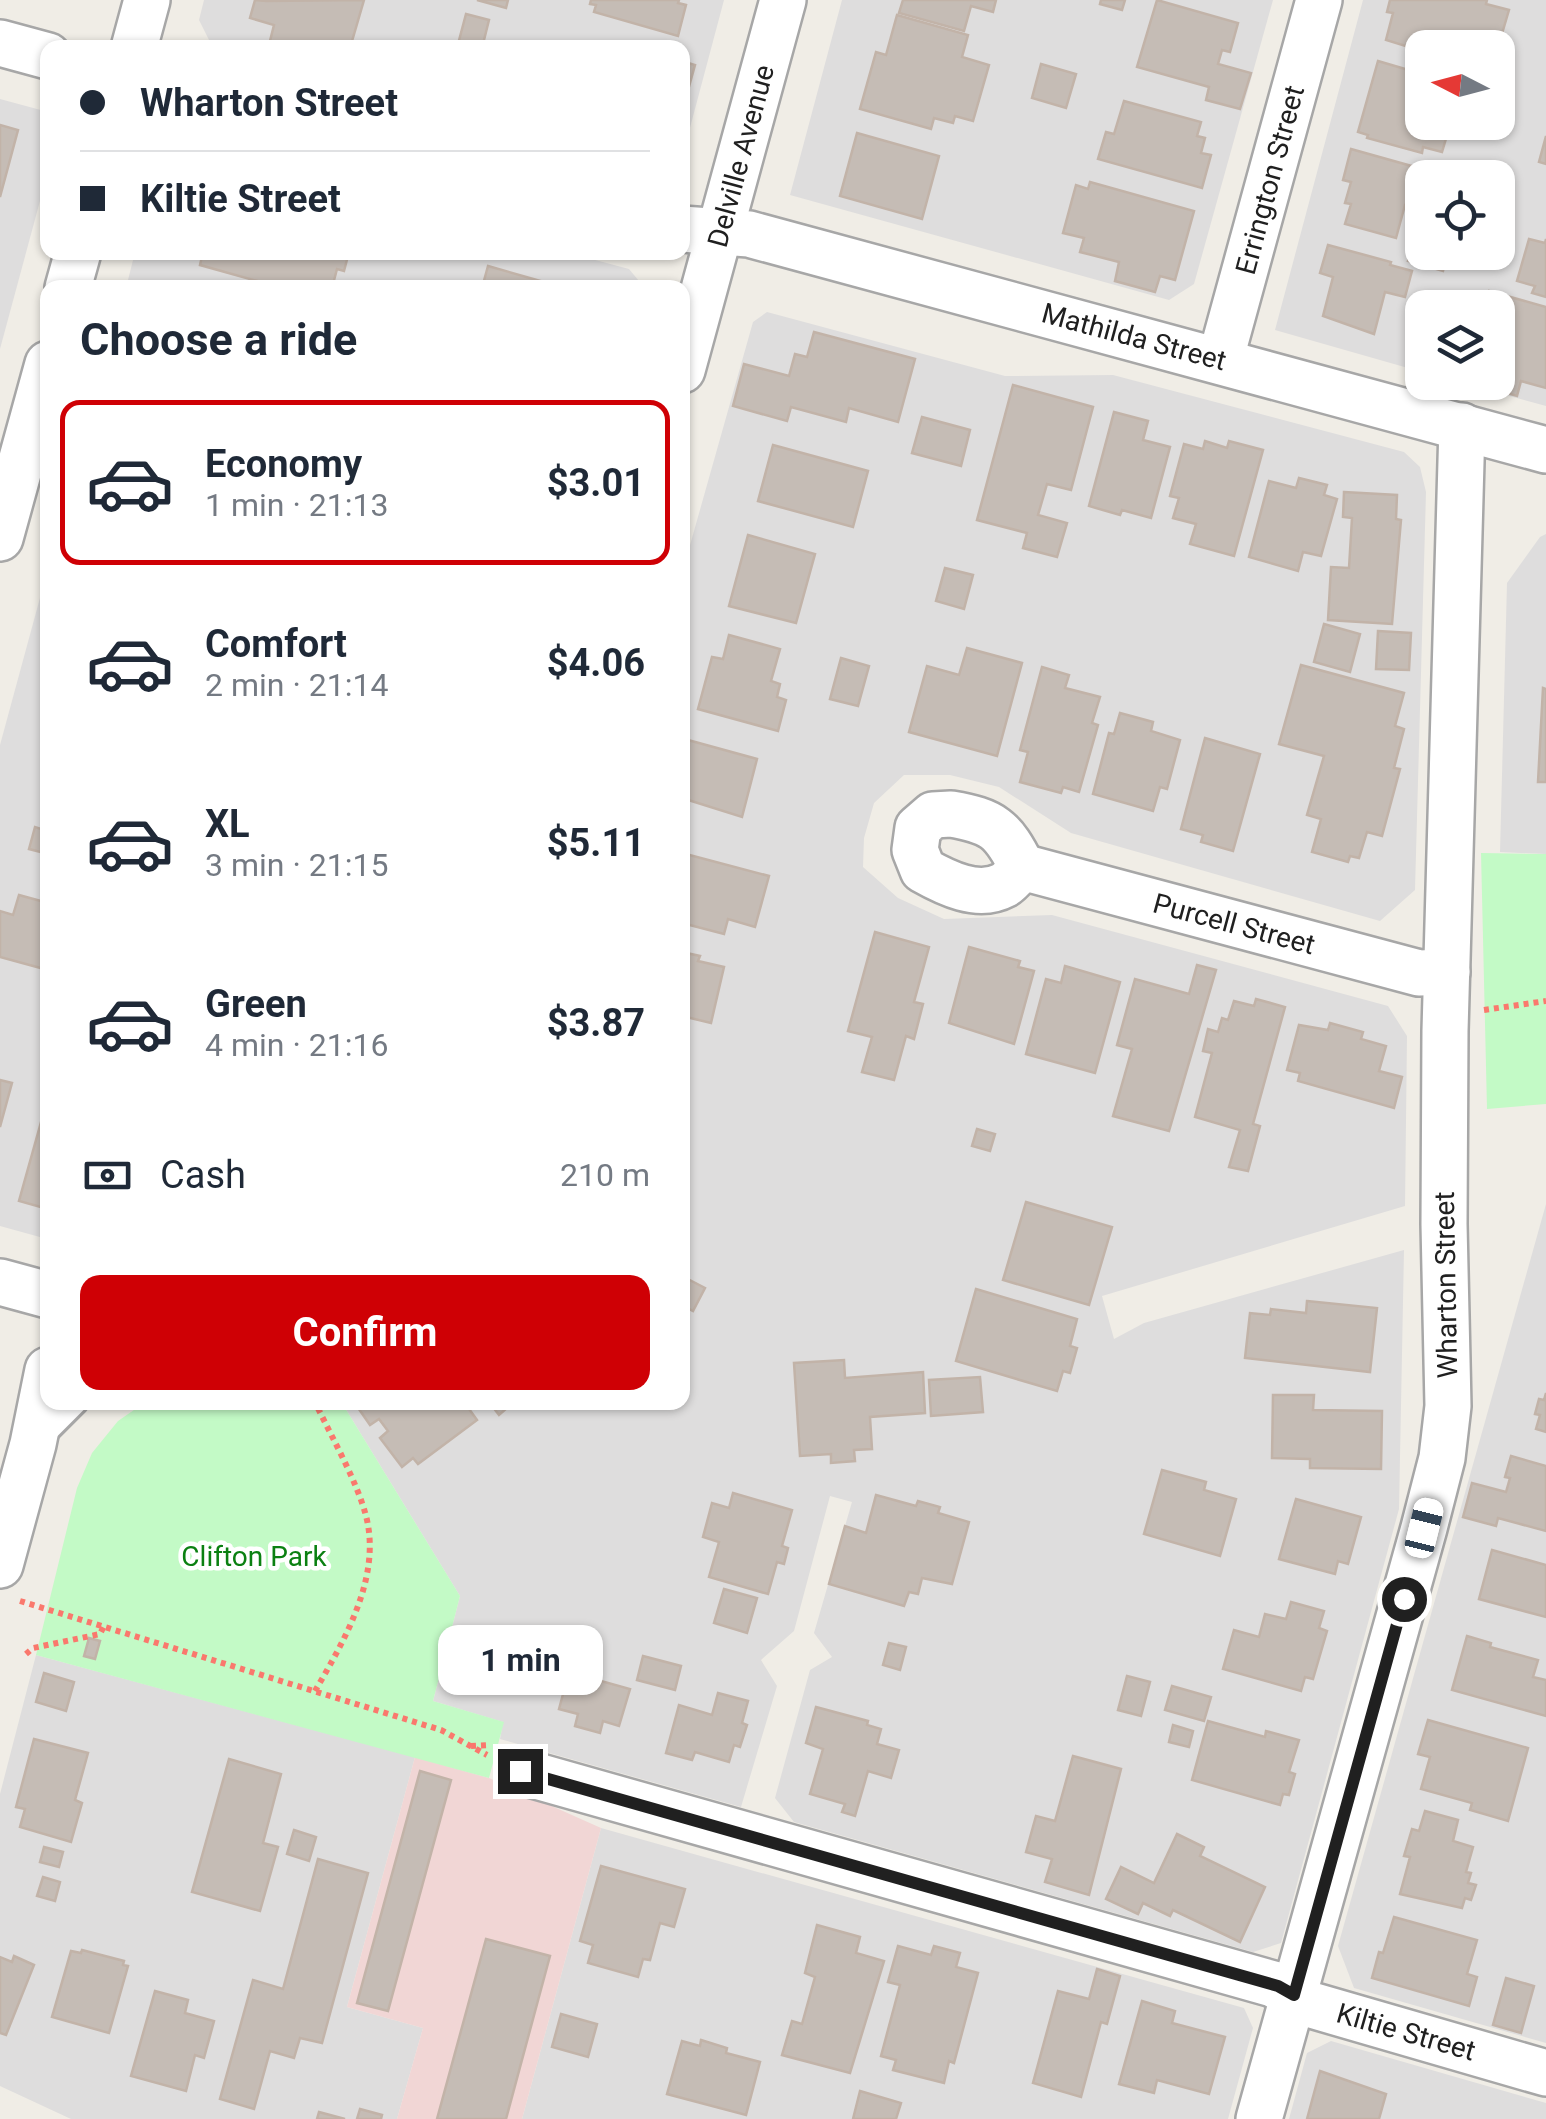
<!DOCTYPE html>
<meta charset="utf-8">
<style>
:root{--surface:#fff;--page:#f6f6f7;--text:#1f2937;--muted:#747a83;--line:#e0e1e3;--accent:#cf0005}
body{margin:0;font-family:Roboto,sans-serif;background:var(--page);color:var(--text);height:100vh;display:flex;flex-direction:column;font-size:38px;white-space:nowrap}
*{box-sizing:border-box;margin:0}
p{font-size:32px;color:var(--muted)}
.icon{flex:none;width:55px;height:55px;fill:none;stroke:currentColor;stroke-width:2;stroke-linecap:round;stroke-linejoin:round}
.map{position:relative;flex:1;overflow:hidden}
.sheet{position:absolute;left:40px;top:280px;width:650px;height:1130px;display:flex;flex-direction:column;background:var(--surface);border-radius:20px;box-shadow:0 2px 8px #0004}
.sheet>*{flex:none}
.banner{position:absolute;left:40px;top:40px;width:650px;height:220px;border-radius:20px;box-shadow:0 2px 8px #0004;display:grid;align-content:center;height:220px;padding:0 40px;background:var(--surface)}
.needle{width:65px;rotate:276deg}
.tools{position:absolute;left:1405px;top:30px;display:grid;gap:20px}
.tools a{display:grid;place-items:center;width:110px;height:110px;border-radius:20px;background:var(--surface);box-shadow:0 2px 8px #0004;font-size:50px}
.end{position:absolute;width:45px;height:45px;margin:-22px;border:12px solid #202020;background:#fff;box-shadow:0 0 0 5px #fff}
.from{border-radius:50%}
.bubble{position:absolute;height:70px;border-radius:20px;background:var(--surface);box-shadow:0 2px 8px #0004;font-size:32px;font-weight:700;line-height:70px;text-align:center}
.car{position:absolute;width:30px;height:60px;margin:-30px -15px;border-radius:12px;box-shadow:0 0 8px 2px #0007;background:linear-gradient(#fff 24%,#345 0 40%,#fff 0 76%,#345 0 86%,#fff 0)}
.banner b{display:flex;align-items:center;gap:35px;height:95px;font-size:38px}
.banner b+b{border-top:2px solid var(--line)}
.banner i{width:25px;height:25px;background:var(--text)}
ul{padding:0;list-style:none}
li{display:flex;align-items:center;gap:30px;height:165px;margin:0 20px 15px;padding:0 20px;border:5px solid transparent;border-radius:20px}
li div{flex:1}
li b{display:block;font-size:38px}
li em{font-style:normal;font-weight:700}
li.on{border-color:var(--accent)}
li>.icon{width:90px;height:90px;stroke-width:1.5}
h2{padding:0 40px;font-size:45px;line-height:120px}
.pay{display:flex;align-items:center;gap:25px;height:110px;padding:0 40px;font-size:38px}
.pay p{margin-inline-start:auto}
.primary-button{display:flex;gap:20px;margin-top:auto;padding:20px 40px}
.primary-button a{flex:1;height:115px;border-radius:20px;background:var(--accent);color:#fff;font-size:40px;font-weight:700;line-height:115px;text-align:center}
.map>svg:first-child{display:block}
.residential{fill:#dedddd;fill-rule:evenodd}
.commercial{fill:#f1d6d5}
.park{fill:#c3fac6}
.building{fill:#c5bcb5;stroke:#c2b3a8;stroke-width:2.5}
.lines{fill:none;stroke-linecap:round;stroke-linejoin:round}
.service-casing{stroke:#a7a7a7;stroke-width:28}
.minor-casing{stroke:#a7a7a7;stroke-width:50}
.path{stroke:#fa786d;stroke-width:6;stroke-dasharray:5 5;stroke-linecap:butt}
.service{stroke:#fff;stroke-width:22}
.minor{stroke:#fff;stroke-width:45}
.route{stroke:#202020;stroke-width:12}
.labels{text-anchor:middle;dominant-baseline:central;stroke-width:9;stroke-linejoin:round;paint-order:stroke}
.street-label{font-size:28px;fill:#202020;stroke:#fff}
.park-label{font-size:28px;fill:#0b8012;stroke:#fff}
</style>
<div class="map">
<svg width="1546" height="2119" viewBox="0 0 1546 2119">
<rect width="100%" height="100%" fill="#f0ede6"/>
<g class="residential">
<polygon points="204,0 724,0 683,154 682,48 237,47 209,40 199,20"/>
<polygon points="842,0 1273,0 1194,284 1169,300 790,195"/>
<path d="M1363,0H1546V406L1461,383L1498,382V308H1422V372L1275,330ZM1422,48H1498V122H1422ZM1422,178H1498V252H1422Z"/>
<polygon points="0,99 48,112 47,175 0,349"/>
<polygon points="135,252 569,253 629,269 644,287 126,288"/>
<polygon points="767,312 1005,376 1113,375 1404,452 1420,467 1426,492 1415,890 1380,921 1071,833 999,787 950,775 904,775 874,803 864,838 863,867 898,898 944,919 1052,915 1388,1006 1407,1036 1405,1206 1102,1296 1114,1339 1144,1323 1404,1250 1399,1509 1281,1943 1253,1952 794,1822 775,1798 810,1670 832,1657 814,1633 852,1502 830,1496 794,1631 761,1660 777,1686 741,1807 500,1739 503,1722 433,1701 460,1596 342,1403 682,1402 683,570 753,322"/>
<polygon points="1546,534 1546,854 1500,852 1507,583 1540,537"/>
<polygon points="47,572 47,1239 0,1226 0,745"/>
<polygon points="1546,1204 1546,2043 1354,1988 1338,1946"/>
<polygon points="36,1655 415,1757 347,2007 423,2028 397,2119 71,2119 0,2086 0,1794"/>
<polygon points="601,1828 1244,2008 1253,2028 1228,2119 522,2119"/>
<polygon points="1331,2041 1546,2103 1546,2119 1289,2119 1307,2053"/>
</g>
<polygon class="commercial" points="415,1757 489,1778 601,1828 522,2119 397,2119 423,2028 347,2007"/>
<g class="park">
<polygon points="1481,853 1546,854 1546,1104 1487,1109"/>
<polygon points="144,1403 342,1403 460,1596 433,1701 504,1722 489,1778 36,1655 77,1488 92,1453 118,1421"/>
</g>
<g class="building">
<polygon points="255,0 266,1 364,0 350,48 294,48 270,41 274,25 250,18"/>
<polygon points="477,0 508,0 506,8"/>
<polygon points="591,0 679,0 678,3 686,5 678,36 594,12 596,5 590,4"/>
<polygon points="903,0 996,0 993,12 971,6 964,31 899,13"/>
<polygon points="1101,0 1125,0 1122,10 1100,4"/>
<polygon points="1157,0 1238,23 1230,52 1222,50 1218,64 1251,73 1240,109 1206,100 1209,87 1137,67"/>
<polygon points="1390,0 1487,0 1486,4 1509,10 1501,37 1483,32 1479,48 1422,48 1422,51 1386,40 1393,13 1387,12"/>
<polygon points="466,14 489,20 482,48 457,48"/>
<polygon points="897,15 968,35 962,57 989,65 973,121 955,116 953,123 934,118 931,129 860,109 876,52 886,55"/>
<polygon points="682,61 695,65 685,101 682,100"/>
<polygon points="1378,61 1422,74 1422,122 1451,122 1442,152 1423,147 1422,153 1367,138 1368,135 1358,132"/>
<polygon points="1041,64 1076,74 1066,108 1032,98"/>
<polygon points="1124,101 1201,122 1197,136 1205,138 1201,153 1211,155 1202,188 1098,159 1106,132 1114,134"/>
<polygon points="0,125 18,130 0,197"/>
<polygon points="857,133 939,156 922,219 840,196"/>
<polygon points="1546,136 1546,164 1539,162"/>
<polygon points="1351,149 1415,167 1412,180 1422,183 1422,210 1405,205 1396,238 1345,224 1351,204 1345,203 1351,182 1343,180"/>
<polygon points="1090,182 1194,211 1175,280 1160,276 1155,292 1115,281 1119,262 1080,252 1084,238 1063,233 1076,185 1088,189"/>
<polygon points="1529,239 1545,243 1546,239 1546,297 1532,293 1535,286 1517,281"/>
<polygon points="1414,240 1422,242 1422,252 1448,252 1443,271 1408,261"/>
<polygon points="1328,245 1391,262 1390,265 1412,271 1405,297 1385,292 1374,334 1323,316 1333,277 1320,273"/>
<polygon points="203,252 349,252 344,271 337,269 332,288 282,288 200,265"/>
<polygon points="488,266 565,288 482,288"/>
<polygon points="1489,291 1546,307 1546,388 1521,381 1517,396 1470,382 1498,382 1498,339 1501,326 1498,325 1498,308 1484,308"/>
<polygon points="814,332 915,359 898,422 849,408 846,422 791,407 787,421 733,406 744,364 789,376 795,354 807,357"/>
<polygon points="1013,385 1093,407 1071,490 1047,484 1038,515 1067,523 1057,557 1023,548 1027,533 977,520"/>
<polygon points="1114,412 1148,421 1143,440 1170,447 1151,518 1122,510 1120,515 1089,506"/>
<polygon points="922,417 970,430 961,466 912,453"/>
<polygon points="1205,441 1227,448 1229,441 1263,450 1234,556 1190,544 1196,524 1173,518 1179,498 1170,496 1184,444 1203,449"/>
<polygon points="773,445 868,471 853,527 758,501"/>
<polygon points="1299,478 1327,485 1324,495 1337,499 1321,556 1303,552 1298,571 1249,557 1269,481 1296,488"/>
<polygon points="1344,492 1397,495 1396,519 1401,520 1392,624 1328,620 1331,567 1349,568 1352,518 1343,517"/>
<polygon points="748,535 815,554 796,623 729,606"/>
<polygon points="945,568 973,575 964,609 936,601"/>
<polygon points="1324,624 1360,634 1350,672 1314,662"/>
<polygon points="1378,631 1411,633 1409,670 1376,669"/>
<polygon points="729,635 780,649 771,681 780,684 777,697 786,700 778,731 698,709 712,657 723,659"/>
<polygon points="967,648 1022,663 997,756 909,732 927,666 959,675"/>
<polygon points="841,658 869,666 858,706 830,699"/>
<polygon points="1301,665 1404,693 1395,726 1404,729 1394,768 1400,769 1382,836 1367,832 1359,858 1350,856 1348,862 1312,852 1321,819 1307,815 1324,756 1279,744"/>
<polygon points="1042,667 1069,675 1065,688 1100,697 1092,723 1098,725 1079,792 1063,787 1061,793 1020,782 1028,752 1020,750"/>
<polygon points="1543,688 1546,689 1546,782 1538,782"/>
<polygon points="1120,713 1153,722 1151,731 1180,740 1167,789 1160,787 1153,811 1093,794 1109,733 1114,734"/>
<polygon points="1205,738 1260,754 1233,851 1201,842 1203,835 1181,829"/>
<polygon points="688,740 757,759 742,817 682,798 682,759"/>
<polygon points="48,806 48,854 29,849 35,827 41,829"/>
<polygon points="682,853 769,876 755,927 728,919 724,934 682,923"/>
<polygon points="19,895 48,903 48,970 0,957 0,911 13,915"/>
<polygon points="875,932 929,947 914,1002 923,1004 914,1039 906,1036 894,1080 862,1072 872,1037 848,1031"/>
<polygon points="969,947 1020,961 1018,967 1034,971 1014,1044 949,1023"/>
<polygon points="682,952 700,956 698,961 724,967 711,1023 682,1016"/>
<polygon points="1197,965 1216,970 1169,1131 1113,1116 1132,1049 1117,1045 1135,979 1189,994"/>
<polygon points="1065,966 1120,982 1095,1073 1026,1054 1046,979 1061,983"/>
<polygon points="1256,999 1285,1007 1253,1124 1260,1126 1248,1171 1229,1167 1240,1130 1195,1117 1212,1053 1203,1051 1208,1029 1218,1032 1222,1018 1228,1020 1234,1001 1254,1006"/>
<polygon points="1330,1023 1363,1032 1361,1039 1386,1046 1379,1071 1402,1077 1394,1108 1298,1081 1300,1073 1287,1070 1299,1025 1328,1030"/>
<polygon points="0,1080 12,1083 0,1127"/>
<polygon points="48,1097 48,1209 19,1201"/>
<polygon points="977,1129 995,1134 990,1151 972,1146"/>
<polygon points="1026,1202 1112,1227 1089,1305 1003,1280"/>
<polygon points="682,1276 705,1288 693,1311 682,1305"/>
<polygon points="976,1289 1077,1319 1070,1346 1077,1348 1070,1373 1063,1371 1057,1391 956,1361"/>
<polygon points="1307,1301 1377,1308 1370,1372 1245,1358 1250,1313 1270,1315 1271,1309 1306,1313"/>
<polygon points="844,1360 845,1378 923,1372 925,1413 870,1417 872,1449 854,1450 855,1461 831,1463 831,1454 800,1456 794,1363"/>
<polygon points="980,1377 983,1412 931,1416 929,1380"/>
<polygon points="1546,1393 1546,1432 1536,1429 1540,1415 1535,1414 1539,1399 1544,1400"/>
<polygon points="1273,1395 1314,1395 1313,1410 1382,1411 1381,1469 1310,1468 1310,1459 1272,1458"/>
<polygon points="354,1402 464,1402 477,1420 418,1464 413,1458 402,1467 380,1438 388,1431 379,1419 370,1425"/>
<polygon points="489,1402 514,1402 499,1415"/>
<polygon points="1511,1456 1546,1466 1546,1531 1498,1518 1496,1526 1463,1517 1472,1483 1506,1492 1510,1478 1505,1477"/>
<polygon points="1162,1470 1206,1482 1204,1490 1236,1499 1220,1556 1144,1534"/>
<polygon points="733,1493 792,1510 782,1546 788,1548 784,1564 777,1562 768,1594 709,1577 719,1542 703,1537 712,1503 729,1508"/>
<polygon points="876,1495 916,1506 918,1501 940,1507 938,1513 969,1522 952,1584 922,1578 918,1594 909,1592 904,1606 829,1584 845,1526 866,1533"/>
<polygon points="1296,1499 1361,1517 1348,1564 1338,1561 1335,1574 1279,1559"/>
<polygon points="1492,1550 1546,1565 1546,1617 1479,1599"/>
<polygon points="724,1589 757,1598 747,1633 714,1623"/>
<polygon points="1291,1602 1324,1611 1319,1628 1327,1631 1313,1679 1305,1677 1301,1691 1223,1669 1234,1630 1259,1637 1265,1614 1286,1619"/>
<polygon points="1467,1636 1491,1643 1490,1647 1538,1660 1533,1677 1546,1680 1546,1716 1452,1690"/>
<polygon points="89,1638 100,1641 95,1659 84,1656"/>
<polygon points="889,1643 906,1647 900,1670 883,1665"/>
<polygon points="643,1656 681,1666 675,1690 637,1680"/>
<polygon points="569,1672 630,1689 619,1726 603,1721 600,1733 575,1726 578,1714 559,1709"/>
<polygon points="44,1673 74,1682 66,1711 36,1702"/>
<polygon points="1127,1676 1150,1682 1141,1716 1118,1710"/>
<polygon points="1172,1686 1211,1697 1204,1721 1165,1710"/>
<polygon points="718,1693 748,1701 742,1723 747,1725 740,1747 734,1745 729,1762 695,1752 692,1760 666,1753 679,1705 712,1715"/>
<polygon points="816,1707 868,1721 867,1725 881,1729 877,1744 899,1750 891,1778 868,1771 855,1816 842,1812 845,1804 810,1794 823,1749 806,1743"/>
<polygon points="1428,1720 1528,1748 1508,1821 1470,1810 1472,1803 1421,1789 1430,1757 1418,1754"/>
<polygon points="1208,1721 1265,1737 1266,1731 1299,1740 1289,1772 1295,1774 1289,1795 1283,1794 1280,1805 1192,1780"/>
<polygon points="1173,1725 1193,1731 1189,1747 1169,1742"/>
<polygon points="34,1739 88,1753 75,1800 82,1803 71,1842 20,1827 25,1809 16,1807"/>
<polygon points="1073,1756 1121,1769 1089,1895 1045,1882 1052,1859 1026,1852 1036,1816 1055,1821"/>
<polygon points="229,1759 281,1774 263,1843 278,1847 260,1911 192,1892"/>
<polygon points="420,1771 451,1780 388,2011 357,2003"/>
<polygon points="1425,1811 1458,1820 1453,1841 1473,1847 1466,1872 1471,1873 1468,1883 1476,1885 1471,1900 1465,1898 1462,1908 1400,1894 1410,1857 1404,1856 1412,1829 1419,1831"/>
<polygon points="294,1830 316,1837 309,1861 287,1854"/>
<polygon points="1177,1834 1204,1847 1200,1856 1265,1887 1240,1942 1173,1910 1170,1916 1143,1903 1138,1914 1106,1899 1121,1867 1154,1883"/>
<polygon points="44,1847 63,1852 59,1867 40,1862"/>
<polygon points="318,1859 368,1873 322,2043 300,2038 294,2058 270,2051 254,2109 220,2099 253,1980 283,1989"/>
<polygon points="601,1866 685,1889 674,1927 660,1923 650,1960 643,1959 638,1977 588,1963 593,1945 580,1941"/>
<polygon points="43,1877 60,1882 55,1901 37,1896"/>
<polygon points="1394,1917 1477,1940 1467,1974 1477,1977 1469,2006 1372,1978 1379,1952 1383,1953"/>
<polygon points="817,1925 860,1937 856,1953 884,1961 850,2073 782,2055 792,2021 802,2024 815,1977 805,1973"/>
<polygon points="486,1939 550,1956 506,2119 437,2119"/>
<polygon points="898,1946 931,1955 934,1946 960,1953 956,1967 978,1973 954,2063 949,2061 944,2083 893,2070 896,2060 881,2056 900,1985 888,1982"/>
<polygon points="82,1950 124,1961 123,1965 128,1966 109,2033 52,2017 71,1951 81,1953"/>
<polygon points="14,1956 34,1965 6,2035 0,2033 0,1957 12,1962"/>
<polygon points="1097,1969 1120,1976 1107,2024 1101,2022 1081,2097 1033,2083 1058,1991 1089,1999"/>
<polygon points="1506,1978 1534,1986 1521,2033 1493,2025"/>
<polygon points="155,1991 188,2000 185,2013 214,2021 204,2058 195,2055 186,2091 131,2076"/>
<polygon points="1142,2001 1175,2011 1172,2023 1225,2037 1209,2094 1157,2080 1154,2093 1119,2084"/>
<polygon points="561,2014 597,2024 588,2057 552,2047"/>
<polygon points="701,2040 727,2048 726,2053 760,2062 746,2115 667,2094 682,2041 700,2046"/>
<polygon points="1320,2071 1386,2094 1379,2119 1307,2119"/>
<polygon points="860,2091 901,2103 896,2119 853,2119"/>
<polygon points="360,2109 382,2115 381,2119 357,2119"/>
<polygon points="319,2112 345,2119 317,2119"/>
</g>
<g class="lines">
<defs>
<polyline id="service" points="43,1435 76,1402"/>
<g id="minor">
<polyline points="0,43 48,56"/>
<polyline points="134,48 147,0"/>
<polyline points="682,229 749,234 1546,450"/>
<polyline points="68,288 78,252"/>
<polyline points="1220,361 1319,0"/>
<polyline points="682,370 783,0"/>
<polyline points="0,538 48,364"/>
<path d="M951,814C993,821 1003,829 1022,867C1017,872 1011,881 1004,885C978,899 946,883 923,870L915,850L918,828L933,815Z"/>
<polyline points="1022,867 1419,973 1447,972"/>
<polyline points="0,1282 48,1295"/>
<polyline points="0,1565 33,1444 48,1370"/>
<polyline points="519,1771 1273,1984 1308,2004 1546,2073"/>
<polyline points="1259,2119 1424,1528 1442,1458 1448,1406 1444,1224 1445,1031 1462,426"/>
</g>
</defs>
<use href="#service" class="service-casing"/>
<use href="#minor" class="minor-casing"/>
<g class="path">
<polyline points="1484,1010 1546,1001"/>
<polyline points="20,1601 441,1730 487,1755"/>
<polyline points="26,1654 33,1648 100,1634 104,1626"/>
<path d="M315,1691C344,1641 382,1577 366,1516C357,1481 331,1436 315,1402"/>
<polyline points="471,1746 490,1745"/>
</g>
<use href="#service" class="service"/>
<use href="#minor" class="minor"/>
</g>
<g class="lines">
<polyline class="route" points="520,1771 1278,1986 1294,1995 1404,1599"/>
</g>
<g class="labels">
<g class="street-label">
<text transform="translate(741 156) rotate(-75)">Delville Avenue</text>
<text transform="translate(1270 180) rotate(-75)">Errington Street</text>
<text transform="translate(1134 337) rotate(15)">Mathilda Street</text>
<text transform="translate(1234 924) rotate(15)">Purcell Street</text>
<text transform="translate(1446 1285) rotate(-91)">Wharton Street</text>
<text transform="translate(1406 2032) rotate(16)">Kiltie Street</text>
</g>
<g class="park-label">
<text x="254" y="1556">Clifton Park</text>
</g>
</g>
</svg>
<div class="tools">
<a><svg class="needle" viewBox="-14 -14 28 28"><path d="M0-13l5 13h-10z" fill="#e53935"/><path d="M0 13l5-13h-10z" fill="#747a83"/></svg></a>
<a><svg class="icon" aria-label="locate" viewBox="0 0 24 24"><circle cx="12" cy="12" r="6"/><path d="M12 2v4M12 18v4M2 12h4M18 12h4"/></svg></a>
<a><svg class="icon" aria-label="layers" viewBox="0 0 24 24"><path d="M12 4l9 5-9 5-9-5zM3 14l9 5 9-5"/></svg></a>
</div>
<i class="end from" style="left:1404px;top:1599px"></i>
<i class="end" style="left:520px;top:1771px"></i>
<div class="bubble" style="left:438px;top:1625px;width:165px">1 min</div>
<i class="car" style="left:1424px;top:1528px;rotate:14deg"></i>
<div class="banner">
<b><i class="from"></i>Wharton Street</b>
<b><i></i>Kiltie Street</b>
</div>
<section class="sheet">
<h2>Choose a ride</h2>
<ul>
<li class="on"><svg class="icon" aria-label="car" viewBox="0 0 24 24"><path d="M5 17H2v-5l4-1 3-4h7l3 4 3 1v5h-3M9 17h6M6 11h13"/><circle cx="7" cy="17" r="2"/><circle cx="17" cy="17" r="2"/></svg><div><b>Economy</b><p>1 min · 21:13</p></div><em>$3.01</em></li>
<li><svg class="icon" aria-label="car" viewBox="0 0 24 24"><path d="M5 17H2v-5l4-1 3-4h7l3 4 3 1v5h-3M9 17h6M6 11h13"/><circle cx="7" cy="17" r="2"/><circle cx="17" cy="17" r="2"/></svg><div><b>Comfort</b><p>2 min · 21:14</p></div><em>$4.06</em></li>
<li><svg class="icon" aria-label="car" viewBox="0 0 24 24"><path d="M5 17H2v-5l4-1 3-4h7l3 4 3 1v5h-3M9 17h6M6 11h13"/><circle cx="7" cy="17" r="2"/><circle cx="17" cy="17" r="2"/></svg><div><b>XL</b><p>3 min · 21:15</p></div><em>$5.11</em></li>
<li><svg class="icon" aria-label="car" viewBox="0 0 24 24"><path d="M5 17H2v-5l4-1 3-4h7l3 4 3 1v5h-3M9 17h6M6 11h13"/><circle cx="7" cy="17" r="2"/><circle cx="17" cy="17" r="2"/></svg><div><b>Green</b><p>4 min · 21:16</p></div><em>$3.87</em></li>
</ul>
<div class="pay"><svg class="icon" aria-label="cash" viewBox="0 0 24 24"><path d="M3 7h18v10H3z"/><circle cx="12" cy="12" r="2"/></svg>Cash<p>210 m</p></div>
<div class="primary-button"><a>Confirm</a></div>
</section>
</div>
